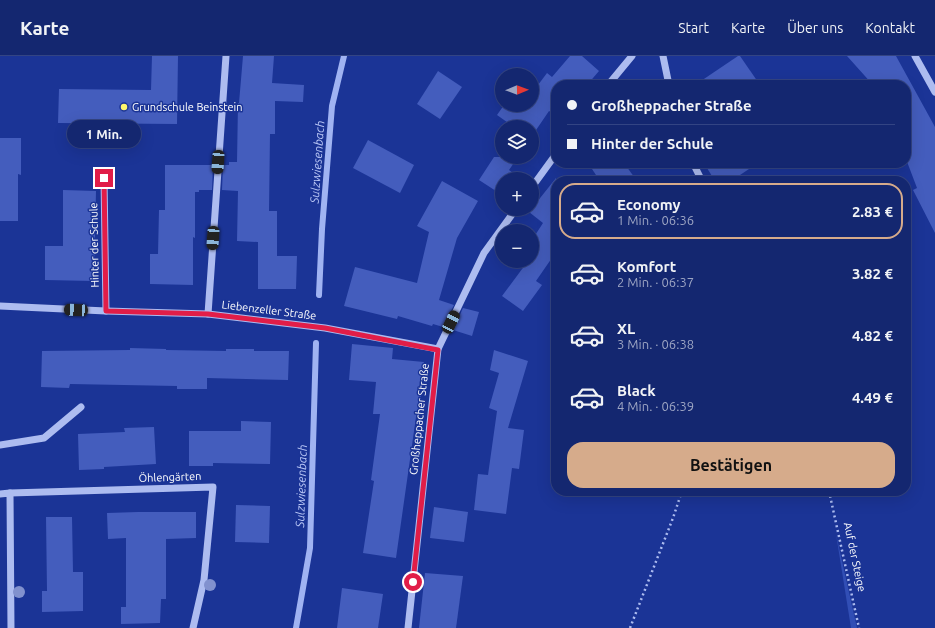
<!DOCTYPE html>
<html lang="de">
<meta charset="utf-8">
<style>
:root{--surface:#142770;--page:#1d2f75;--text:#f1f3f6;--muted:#9da5c3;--line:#334483;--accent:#d6ab8b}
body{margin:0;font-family:Ubuntu,sans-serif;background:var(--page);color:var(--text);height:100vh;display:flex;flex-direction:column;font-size:15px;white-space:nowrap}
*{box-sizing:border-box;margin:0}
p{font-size:13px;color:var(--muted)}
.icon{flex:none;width:22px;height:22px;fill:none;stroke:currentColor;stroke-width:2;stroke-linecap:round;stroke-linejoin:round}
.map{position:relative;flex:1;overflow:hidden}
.drawer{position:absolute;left:551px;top:120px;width:360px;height:320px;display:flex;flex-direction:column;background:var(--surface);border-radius:16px;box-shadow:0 4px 16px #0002,0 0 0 1px var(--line)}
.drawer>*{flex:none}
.top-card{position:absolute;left:551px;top:24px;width:360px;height:88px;border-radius:16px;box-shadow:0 4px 16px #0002,0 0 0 1px var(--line);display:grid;align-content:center;height:88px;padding:0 16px;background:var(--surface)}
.needle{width:26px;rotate:89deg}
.tools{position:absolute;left:495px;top:12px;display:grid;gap:8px}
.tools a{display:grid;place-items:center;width:44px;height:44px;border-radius:50%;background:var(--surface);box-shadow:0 4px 16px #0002,0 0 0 1px var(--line);font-size:20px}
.end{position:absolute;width:18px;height:18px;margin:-9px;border:5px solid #e11d48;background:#fff;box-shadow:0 0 0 2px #fff}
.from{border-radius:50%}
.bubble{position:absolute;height:28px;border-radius:14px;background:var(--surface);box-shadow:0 4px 16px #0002,0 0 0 1px var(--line);font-size:13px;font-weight:700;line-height:28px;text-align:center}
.car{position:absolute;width:12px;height:24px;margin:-12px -6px;border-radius:5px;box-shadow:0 0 3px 1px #0007;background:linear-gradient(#222 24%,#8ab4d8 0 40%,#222 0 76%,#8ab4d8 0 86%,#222 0)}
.top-card b{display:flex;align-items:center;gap:14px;height:38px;font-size:15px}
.top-card b+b{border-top:1px solid var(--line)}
.top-card i{width:10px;height:10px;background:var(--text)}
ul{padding:7px 0 0;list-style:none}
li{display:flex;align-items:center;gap:12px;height:56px;margin:0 8px 6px;padding:0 8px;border:2px solid transparent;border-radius:16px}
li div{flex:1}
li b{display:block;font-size:15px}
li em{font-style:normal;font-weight:700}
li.on{border-color:var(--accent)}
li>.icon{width:36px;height:36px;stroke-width:1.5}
.button{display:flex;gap:8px;margin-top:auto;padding:8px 16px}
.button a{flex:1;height:46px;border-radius:16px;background:var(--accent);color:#111;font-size:16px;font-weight:700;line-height:46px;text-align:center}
header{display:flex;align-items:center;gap:24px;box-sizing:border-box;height:56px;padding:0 20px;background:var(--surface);border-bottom:1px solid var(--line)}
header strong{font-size:19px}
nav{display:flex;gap:22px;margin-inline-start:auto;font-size:14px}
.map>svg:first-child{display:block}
.green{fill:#314eb5}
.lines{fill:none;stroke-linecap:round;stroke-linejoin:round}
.stream{stroke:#a0b3f2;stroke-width:6}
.building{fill:#445dbd}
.path{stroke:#adbcf0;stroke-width:2.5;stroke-dasharray:2 3;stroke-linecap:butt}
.minor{stroke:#adbcf0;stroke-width:7}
.tree{fill:#8191ce}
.route{stroke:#e11d48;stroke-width:5}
.poi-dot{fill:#fff76c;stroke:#1b3496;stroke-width:1.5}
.labels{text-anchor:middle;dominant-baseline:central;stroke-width:3;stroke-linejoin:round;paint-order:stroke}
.poi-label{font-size:11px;fill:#fff;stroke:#1b3496;text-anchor:start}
.street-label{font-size:11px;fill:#fff;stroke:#1b3496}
.water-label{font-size:12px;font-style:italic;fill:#bac7f6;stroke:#1b3496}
</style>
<header>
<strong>Karte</strong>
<nav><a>Start</a><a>Karte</a><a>Über uns</a><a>Kontakt</a></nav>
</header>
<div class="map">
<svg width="935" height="572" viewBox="0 0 935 572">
<rect width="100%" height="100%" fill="#1b3496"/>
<polygon class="green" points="836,478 857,572 851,572"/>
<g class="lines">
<g class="stream">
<polyline points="319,239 322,173 332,50 344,0"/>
<polyline points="296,572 310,492 316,287"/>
</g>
</g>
<g class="building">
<polygon points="152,0 178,0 177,68 58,67 59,33 151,34"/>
<polygon points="243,0 274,0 272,27 304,29 303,46 275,45 275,78 270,78 269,155 277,155 277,200 297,200 296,233 258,233 258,186 237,185 238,135 222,134 223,109 229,109 229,106 237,106 238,47 239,47"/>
<polygon points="570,0 582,0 599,15 587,29 556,29 556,59 549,55 532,80 532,71 514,71 497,59 504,49 532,49 532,37 547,17 552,21"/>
<polygon points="738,0 740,0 760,29 695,29"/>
<polygon points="847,0 896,0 935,71 935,177 913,134 917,132 906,103 906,29 873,29"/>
<polygon points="438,15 462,31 440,63 417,48"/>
<polygon points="0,82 21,82 21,119 18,118 18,165 0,165"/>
<polygon points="368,84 414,109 400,137 353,112"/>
<polygon points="494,101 518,101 509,114 513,117 509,123 502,123 502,133 499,137 479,124"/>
<polygon points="588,107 624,107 637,125 600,125"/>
<polygon points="704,107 758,107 731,125 715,125"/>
<polygon points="165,109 213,109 212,134 199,134 199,136 195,136 195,182 193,181 193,229 150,228 150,198 158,198 159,154 165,154"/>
<polygon points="556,122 556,196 536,225 542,229 523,255 502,240 528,205 532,205 532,184 543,167 529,156"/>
<polygon points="442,125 478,145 457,182 439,244 454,249 443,271 433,268 432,270 398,260 397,263 344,250 355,211 417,227 429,176 417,170"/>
<polygon points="63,134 96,135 94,225 45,224 45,190 63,190"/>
<polygon points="463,252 479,256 472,280 453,274"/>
<polygon points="352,288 393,292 392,303 424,306 419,362 416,361 396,502 363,497 374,425 371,424 380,358 373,358 376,326 349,324"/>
<polygon points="130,292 166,293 166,294 226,295 226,293 254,293 254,295 289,295 288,324 207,322 207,333 177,333 177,330 70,328 69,332 41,331 42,295 130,294"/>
<polygon points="494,294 528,305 508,372 524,374 519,413 512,412 506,458 474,454 478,418 488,419 497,355 489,352 499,317 490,314"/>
<polygon points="241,365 271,366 270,408 213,407 213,410 189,410 189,375 241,375"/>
<polygon points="154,371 156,408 104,411 104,413 79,414 78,378 125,376 124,372"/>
<polygon points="236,449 270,450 269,487 235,486"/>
<polygon points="434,451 468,456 464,486 430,482"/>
<polygon points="138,456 196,456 196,482 166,483 166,543 161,543 160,567 121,568 121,551 126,551 126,482 108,483 107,457"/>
<polygon points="46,461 72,461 73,516 83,516 83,555 42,556 42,535 47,535"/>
<polygon points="425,517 463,520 456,572 419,572"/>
<polygon points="342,532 383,538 378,572 337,572"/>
</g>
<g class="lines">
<g class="path">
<polyline points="829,435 859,572"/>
<polyline points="630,572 673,462 682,435"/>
</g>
<g class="minor">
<polyline points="663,0 669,29"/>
<polyline points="915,0 935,36"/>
<polyline points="608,29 632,0"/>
<polyline points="693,107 702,125"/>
<polyline points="104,122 106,255"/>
<polyline points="532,131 556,98"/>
<polyline points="0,250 106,255 208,258 325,272 438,293"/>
<polyline points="208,258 226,0"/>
<polyline points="0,389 44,382 81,351"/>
<polyline points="10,437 213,431 204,524 193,572"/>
<polyline points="0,438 10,437 11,572"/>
<polyline points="408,572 438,293 484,197 516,153"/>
</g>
</g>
<g class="tree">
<circle cx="210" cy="529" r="6"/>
<circle cx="19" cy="536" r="6"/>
</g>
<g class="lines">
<polyline class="route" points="104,122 106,255 208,258 325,272 438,294 413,526"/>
</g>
<circle class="poi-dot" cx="124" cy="51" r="4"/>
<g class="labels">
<g class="poi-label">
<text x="132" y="51">Grundschule Beinstein</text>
</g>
<g class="street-label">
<text transform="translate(94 189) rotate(-91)">Hinter der Schule</text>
<text transform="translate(269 254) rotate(7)">Liebenzeller Straße</text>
<text transform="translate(419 363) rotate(-84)">Großheppacher Straße</text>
<text transform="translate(170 421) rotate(-2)">Öhlengärten</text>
<text transform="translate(855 501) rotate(78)">Auf der Steige</text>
</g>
<g class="water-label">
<text transform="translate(317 106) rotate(-86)">Sulzwiesenbach</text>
<text transform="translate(301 430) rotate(-88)">Sulzwiesenbach</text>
</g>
</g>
</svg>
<div class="tools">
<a><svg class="needle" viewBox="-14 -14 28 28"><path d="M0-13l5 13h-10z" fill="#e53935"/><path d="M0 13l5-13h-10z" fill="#9da5c3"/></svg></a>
<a><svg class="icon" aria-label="layers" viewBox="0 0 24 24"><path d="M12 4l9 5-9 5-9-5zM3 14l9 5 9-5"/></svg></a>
<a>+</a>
<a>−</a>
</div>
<i class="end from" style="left:413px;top:526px"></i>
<i class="end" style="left:104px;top:122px"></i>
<div class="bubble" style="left:67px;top:64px;width:74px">1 Min.</div>
<i class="car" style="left:218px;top:106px;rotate:184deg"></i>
<i class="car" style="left:213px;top:182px;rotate:184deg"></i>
<i class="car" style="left:76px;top:254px;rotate:273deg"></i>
<i class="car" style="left:451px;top:266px;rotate:26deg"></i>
<div class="top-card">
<b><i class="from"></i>Großheppacher Straße</b>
<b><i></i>Hinter der Schule</b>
</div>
<section class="drawer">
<ul>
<li class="on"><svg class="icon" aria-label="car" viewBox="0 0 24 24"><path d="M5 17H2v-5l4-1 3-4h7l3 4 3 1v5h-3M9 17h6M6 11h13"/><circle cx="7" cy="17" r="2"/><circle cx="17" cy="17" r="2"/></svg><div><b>Economy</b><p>1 Min. · 06:36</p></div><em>2.83 €</em></li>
<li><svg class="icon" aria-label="car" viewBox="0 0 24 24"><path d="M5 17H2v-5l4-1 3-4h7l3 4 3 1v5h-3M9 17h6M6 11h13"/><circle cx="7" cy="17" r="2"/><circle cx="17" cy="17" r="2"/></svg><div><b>Komfort</b><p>2 Min. · 06:37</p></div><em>3.82 €</em></li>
<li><svg class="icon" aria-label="car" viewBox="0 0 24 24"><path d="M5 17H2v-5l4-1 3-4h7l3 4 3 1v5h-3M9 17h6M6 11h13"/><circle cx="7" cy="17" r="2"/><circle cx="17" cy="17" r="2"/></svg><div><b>XL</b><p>3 Min. · 06:38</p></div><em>4.82 €</em></li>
<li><svg class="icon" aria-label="car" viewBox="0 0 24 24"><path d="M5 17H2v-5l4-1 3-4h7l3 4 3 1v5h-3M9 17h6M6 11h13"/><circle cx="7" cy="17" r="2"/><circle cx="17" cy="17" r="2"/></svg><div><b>Black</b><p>4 Min. · 06:39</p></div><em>4.49 €</em></li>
</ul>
<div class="button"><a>Bestätigen</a></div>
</section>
</div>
